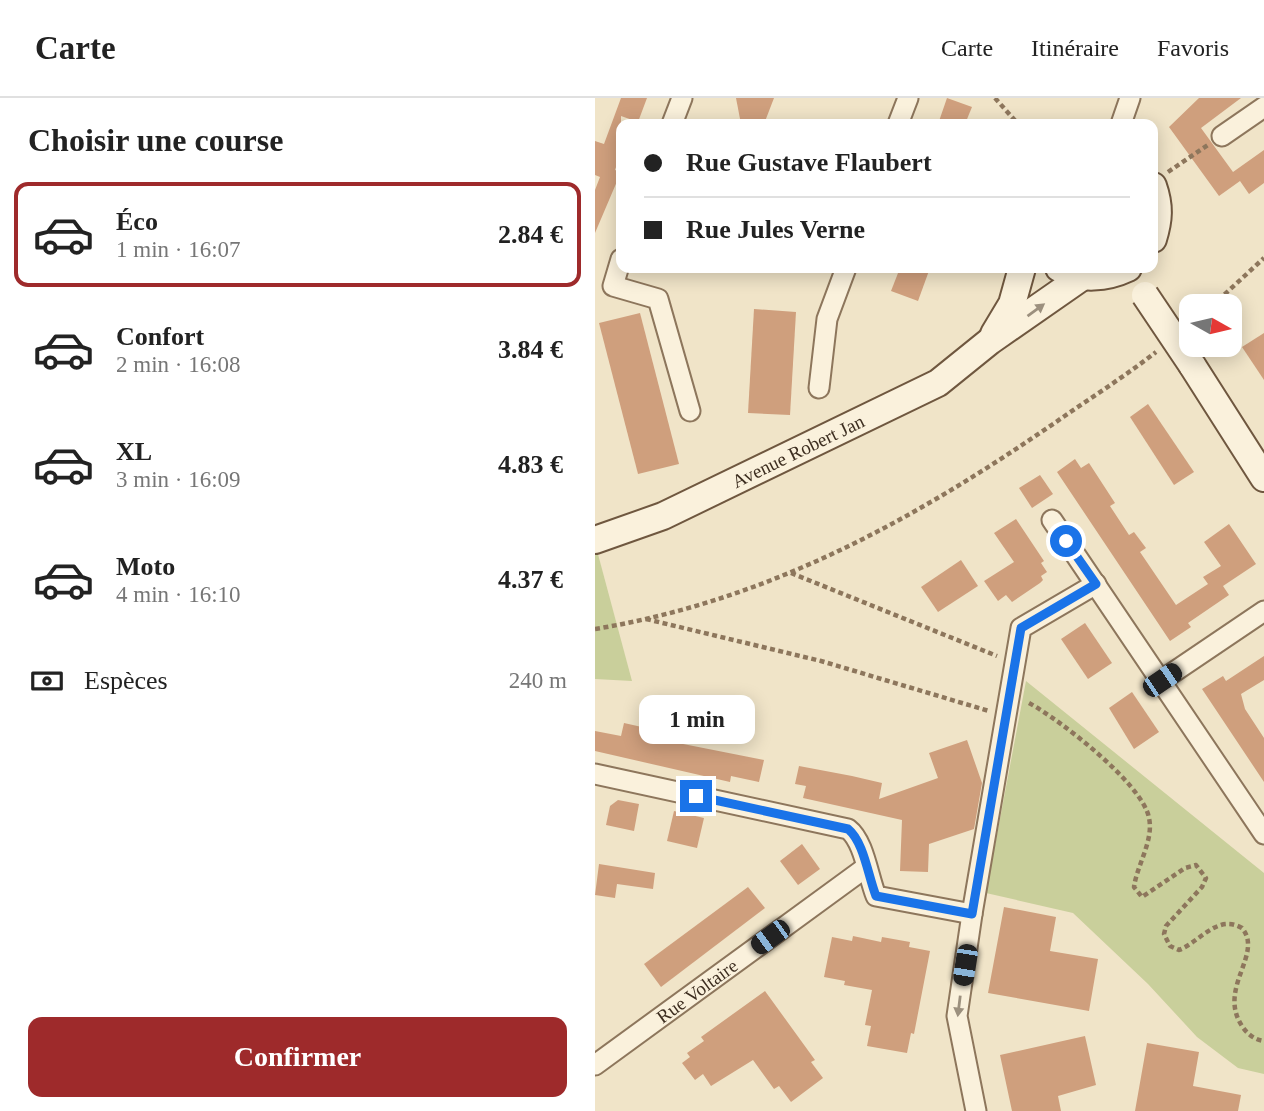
<!DOCTYPE html>
<html lang="fr">
<meta charset="utf-8">
<style>
:root{--surface:#fff;--page:#f2f2f2;--text:#222;--muted:#767676;--line:#e0e0e0;--accent:#9e2a2b}
body{margin:0;font-family:Georgia,serif;background:var(--page);color:var(--text);height:100vh;display:flex;flex-direction:column;font-size:26px;white-space:nowrap}
*{box-sizing:border-box;margin:0}
p{font-size:23px;color:var(--muted)}
.icon{flex:none;width:38px;height:38px;fill:none;stroke:currentColor;stroke-width:2;stroke-linecap:round;stroke-linejoin:round}
.map{position:relative;flex:1;overflow:hidden}
.sheet{display:flex;flex-direction:column;background:var(--surface);width:595px}
.sheet>*{flex:none}
.banner{position:absolute;left:21px;top:21px;width:542px;height:154px;border-radius:14px;box-shadow:0 4px 18px #0003;display:grid;align-content:center;height:154px;padding:0 28px;background:var(--surface)}
.needle{width:46px;rotate:98deg}
.controls{position:absolute;left:584px;top:196px;display:grid;gap:14px}
.controls a{display:grid;place-items:center;width:63px;height:63px;border-radius:14px;background:var(--surface);box-shadow:0 4px 18px #0003;font-size:35px}
.end{position:absolute;width:32px;height:32px;margin:-16px;border:9px solid #1a73e8;background:#fff;box-shadow:0 0 0 4px #fff}
.from{border-radius:50%}
.bubble{position:absolute;height:49px;border-radius:14px;background:var(--surface);box-shadow:0 4px 18px #0003;font-size:23px;font-weight:700;line-height:49px;text-align:center}
.car{position:absolute;width:21px;height:42px;margin:-21px -10px;border-radius:9px;box-shadow:0 0 5px 2px #0007;background:linear-gradient(#222 24%,#8ab4d8 0 40%,#222 0 76%,#8ab4d8 0 86%,#222 0)}
.banner b{display:flex;align-items:center;gap:24px;height:66px;font-size:26px}
.banner b+b{border-top:2px solid var(--line)}
.banner i{width:18px;height:18px;background:var(--text)}
ul{padding:0;list-style:none}
li{display:flex;align-items:center;gap:21px;height:105px;margin:0 14px 10px;padding:0 14px;border:4px solid transparent;border-radius:14px}
li div{flex:1}
li b{display:block;font-size:26px}
li em{font-style:normal;font-weight:700}
li.current{border-color:var(--accent)}
li>.icon{width:63px;height:63px;stroke-width:1.5}
h2{padding:0 28px;font-size:32px;line-height:84px}
.pay{display:flex;align-items:center;gap:18px;height:77px;padding:0 28px;font-size:26px}
.pay p{margin-inline-start:auto}
.cta{display:flex;gap:14px;margin-top:auto;padding:14px 28px}
.cta a{flex:1;height:80px;border-radius:14px;background:var(--accent);color:#fff;font-size:28px;font-weight:700;line-height:80px;text-align:center}
header{display:flex;align-items:center;gap:42px;box-sizing:border-box;height:98px;padding:0 35px;background:var(--surface);border-bottom:2px solid var(--line)}
header strong{font-size:33px}
nav{display:flex;gap:38px;margin-inline-start:auto;font-size:24px}
main{display:flex;flex:1;min-height:0}
.map>svg:first-child{display:block}
.green{fill:#c9cf9b}
.building{fill:#cf9f7d}
.lines{fill:none;stroke-linecap:round;stroke-linejoin:round}
.minor-casing{stroke:#8d765c;stroke-width:23}
.secondary-casing{stroke:#6f573f;stroke-width:30}
.path{stroke:#8d765c;stroke-width:4.5;stroke-dasharray:5 3.5;stroke-linecap:butt}
.minor{stroke:#faf1dc;stroke-width:19}
.secondary{stroke:#faf1dc;stroke-width:26}
.secondary-bridge-casing{stroke:#6f573f;stroke-width:30;stroke-linecap:butt}
.secondary-bridge{stroke:#faf1dc;stroke-width:26}
.oneway{fill:#9c907e}
.route{stroke:#1a73e8;stroke-width:9}
.labels{text-anchor:middle;dominant-baseline:central;stroke-width:5;stroke-linejoin:round;paint-order:stroke}
.street-label{font-size:19px;fill:#3d2e20;stroke:#f7eed8}
</style>
<header>
<strong>Carte</strong>
<nav><a>Carte</a><a>Itinéraire</a><a>Favoris</a></nav>
</header>
<main>
<section class="sheet">
<h2>Choisir une course</h2>
<ul>
<li class="current"><svg class="icon" aria-label="car" viewBox="0 0 24 24"><path d="M5 17H2v-5l4-1 3-4h7l3 4 3 1v5h-3M9 17h6M6 11h13"/><circle cx="7" cy="17" r="2"/><circle cx="17" cy="17" r="2"/></svg><div><b>Éco</b><p>1 min · 16:07</p></div><em>2.84 €</em></li>
<li><svg class="icon" aria-label="car" viewBox="0 0 24 24"><path d="M5 17H2v-5l4-1 3-4h7l3 4 3 1v5h-3M9 17h6M6 11h13"/><circle cx="7" cy="17" r="2"/><circle cx="17" cy="17" r="2"/></svg><div><b>Confort</b><p>2 min · 16:08</p></div><em>3.84 €</em></li>
<li><svg class="icon" aria-label="car" viewBox="0 0 24 24"><path d="M5 17H2v-5l4-1 3-4h7l3 4 3 1v5h-3M9 17h6M6 11h13"/><circle cx="7" cy="17" r="2"/><circle cx="17" cy="17" r="2"/></svg><div><b>XL</b><p>3 min · 16:09</p></div><em>4.83 €</em></li>
<li><svg class="icon" aria-label="car" viewBox="0 0 24 24"><path d="M5 17H2v-5l4-1 3-4h7l3 4 3 1v5h-3M9 17h6M6 11h13"/><circle cx="7" cy="17" r="2"/><circle cx="17" cy="17" r="2"/></svg><div><b>Moto</b><p>4 min · 16:10</p></div><em>4.37 €</em></li>
</ul>
<div class="pay"><svg class="icon" aria-label="cash" viewBox="0 0 24 24"><path d="M3 7h18v10H3z"/><circle cx="12" cy="12" r="2"/></svg>Espèces<p>240 m</p></div>
<div class="cta"><a>Confirmer</a></div>
</section>
<div class="map">
<svg width="669" height="1013" viewBox="0 0 669 1013">
<rect width="100%" height="100%" fill="#f0e4c8"/>
<g class="green">
<polygon points="0,445 37,583 0,581"/>
<polygon points="431,583 669,775 669,976 643,970 602,939 553,886 478,815 391,795"/>
</g>
<g class="building">
<polygon points="26,0 52,0 43,24 26,18 26,55 20,72 26,74 0,135 0,92 5,79 0,77 0,43 9,46"/>
<polygon points="141,0 179,0 169,26 146,26"/>
<polygon points="352,0 377,9 370,26 343,26"/>
<polygon points="604,0 646,0 606,30 638,74 669,52 669,85 654,96 645,83 624,98 574,29"/>
<polygon points="305,170 335,170 323,203 296,193"/>
<polygon points="159,211 201,214 195,317 153,315"/>
<polygon points="45,215 84,366 43,376 4,225"/>
<polygon points="669,235 669,282 647,249"/>
<polygon points="553,306 599,374 579,387 535,319"/>
<polygon points="480,361 486,370 494,365 520,405 515,408 534,437 539,434 551,450 545,454 581,507 613,486 608,479 626,468 609,444 634,426 661,466 628,488 634,497 593,525 596,529 575,543 462,374"/>
<polygon points="445,377 458,396 437,410 424,390"/>
<polygon points="421,421 449,463 446,465 452,474 446,478 448,482 445,485 417,504 411,497 403,503 389,483 419,464 399,435"/>
<polygon points="366,462 383,488 343,514 326,489"/>
<polygon points="490,525 517,565 493,581 466,541"/>
<polygon points="669,558 669,582 646,596 650,611 669,640 669,684 607,591 628,578 631,583"/>
<polygon points="537,594 564,634 539,651 514,610"/>
<polygon points="29,625 69,634 68,642 169,662 164,684 136,678 135,684 0,653 0,633 26,638"/>
<polygon points="372,642 387,685 379,731 334,746 333,774 305,773 307,722 208,700 211,688 200,686 204,668 257,678 287,685 284,701 343,680 334,655"/>
<polygon points="23,702 44,706 39,733 11,727 15,708"/>
<polygon points="79,713 109,720 102,750 72,743"/>
<polygon points="207,746 225,771 203,787 185,763"/>
<polygon points="4,766 60,775 58,791 22,786 20,800 0,797"/>
<polygon points="153,789 170,810 66,889 49,866"/>
<polygon points="409,809 461,819 455,853 503,861 494,913 393,895"/>
<polygon points="258,838 286,844 287,839 315,844 314,849 335,853 319,936 316,935 312,955 272,948 276,928 270,927 277,892 249,887 250,883 229,879 237,839 257,843"/>
<polygon points="170,893 220,962 216,964 228,980 196,1004 184,988 179,991 158,962 116,988 108,976 100,982 87,965 95,959 92,955 109,943 106,939"/>
<polygon points="490,938 501,987 463,998 466,1013 417,1013 405,957"/>
<polygon points="552,945 604,954 598,988 646,997 643,1013 540,1013"/>
</g>
<g class="lines">
<defs>
<g id="minor">
<polyline points="77,26 87,0"/>
<polyline points="303,26 313,0"/>
<polyline points="526,26 535,0"/>
<polyline points="627,38 669,9"/>
<polyline points="26,161 18,188 63,201 95,313"/>
<polyline points="224,290 232,221 251,170"/>
<polyline points="457,422 669,736"/>
<polyline points="567,582 669,513"/>
<path d="M0,676L253,731C269,743 273,778 281,798L377,816L426,530L501,486"/>
<polyline points="377,816 362,918 381,1013"/>
<path id="s1" d="M0,967L270,770"/>
</g>
<g id="secondary">
<path d="M558,88C565,108 564,122 558,141"/>
<path d="M464,170C485,183 512,180 533,170"/>
<polyline points="399,236 417,206 427,170"/>
<polyline points="597,267 669,380"/>
<path id="s2" d="M0,442L68,418L343,285L395,243L487,179"/>
</g>
</defs>
<use href="#minor" class="minor-casing"/>
<use href="#secondary" class="secondary-casing"/>
<g class="path">
<polyline points="400,0 423,26"/>
<polyline points="573,74 613,47"/>
<polyline points="617,208 669,160"/>
<polyline points="196,475 402,558"/>
<polyline points="51,521 226,563 394,613"/>
<path d="M0,531C174,502 317,423 461,324C494,301 529,279 561,254"/>
<path d="M434,605C464,621 548,686 554,720C559,742 542,767 539,789L547,799L590,770L601,767L611,780L607,789L571,828L569,836L575,848L584,852C599,846 610,832 626,827C633,825 640,826 647,830C669,856 622,890 647,928C652,936 660,942 669,943"/>
</g>
<use href="#minor" class="minor"/>
<use href="#secondary" class="secondary"/>
<defs>
<polyline id="secondary-bridge" points="550,197 597,267"/>
</defs>
<use href="#secondary-bridge" class="secondary-bridge-casing"/>
<use href="#secondary-bridge" class="secondary-bridge"/>
</g>
<defs><path id="oneway-solid" d="M-6-.8H1V-3.2L6.5 0L1 3.2V.8H-6Z" transform="scale(1.75)"/></defs>
<g class="oneway">
<use href="#oneway-solid" transform="translate(441 212) rotate(-36)"/>
<use href="#oneway-solid" transform="translate(364 908) rotate(97)"/>
</g>
<g class="lines">
<path class="route" d="M101,698L253,731C269,744 273,778 281,798L377,816L426,530L501,486L471,443"/>
</g>
<g class="labels">
<g class="street-label">
<text stroke="none"><textPath href="#s2" startOffset="222">Avenue Robert Jan</textPath></text>
<text stroke="none"><textPath href="#s1" startOffset="126">Rue Voltaire</textPath></text>
</g>
</g>
</svg>
<div class="controls">
<a><svg class="needle" viewBox="-14 -14 28 28"><path d="M0-13l5 13h-10z" fill="#e53935"/><path d="M0 13l5-13h-10z" fill="#767676"/></svg></a>
</div>
<i class="end from" style="left:471px;top:443px"></i>
<i class="end" style="left:101px;top:698px"></i>
<div class="bubble" style="left:44px;top:597px;width:116px">1 min</div>
<i class="car" style="left:567px;top:582px;rotate:56deg"></i>
<i class="car" style="left:175px;top:839px;rotate:234deg"></i>
<i class="car" style="left:370px;top:867px;rotate:189deg"></i>
<div class="banner">
<b><i class="from"></i>Rue Gustave Flaubert</b>
<b><i></i>Rue Jules Verne</b>
</div>
</div>
</main>
